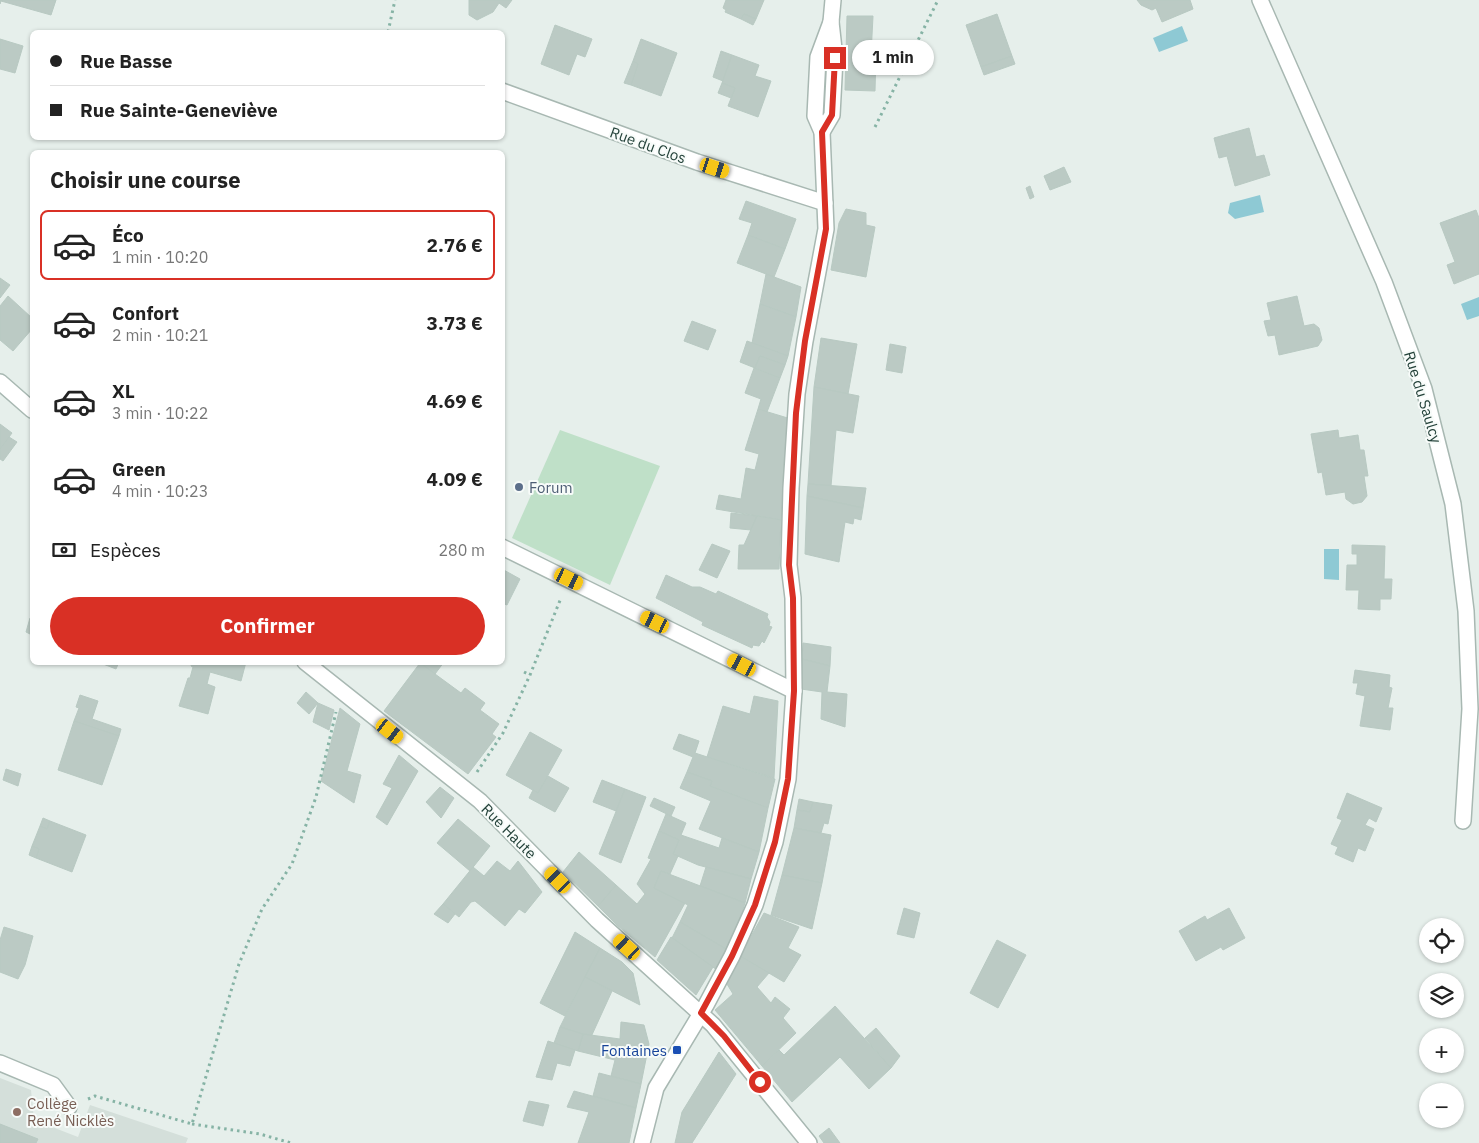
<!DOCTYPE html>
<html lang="fr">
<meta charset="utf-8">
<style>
:root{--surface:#fff;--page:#f6f6f6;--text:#222;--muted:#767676;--line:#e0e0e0;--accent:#d93025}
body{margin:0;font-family:"IBM Plex Sans",sans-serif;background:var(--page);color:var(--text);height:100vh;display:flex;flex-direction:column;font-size:19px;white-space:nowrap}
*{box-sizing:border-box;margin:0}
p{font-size:16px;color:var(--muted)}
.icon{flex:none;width:28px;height:28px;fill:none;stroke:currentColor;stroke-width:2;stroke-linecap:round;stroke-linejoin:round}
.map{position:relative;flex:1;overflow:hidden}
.sheet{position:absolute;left:30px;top:150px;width:475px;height:515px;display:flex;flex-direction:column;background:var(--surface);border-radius:8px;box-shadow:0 1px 4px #0004}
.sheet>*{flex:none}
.guide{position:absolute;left:30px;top:30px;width:475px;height:110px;border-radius:8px;box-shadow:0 1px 4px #0004;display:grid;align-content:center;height:110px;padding:0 20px;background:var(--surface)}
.buttons{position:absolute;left:1419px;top:918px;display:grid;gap:10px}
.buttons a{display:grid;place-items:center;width:45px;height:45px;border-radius:50%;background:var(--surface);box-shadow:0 1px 4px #0004;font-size:25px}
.end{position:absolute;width:22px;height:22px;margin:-11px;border:6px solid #d93025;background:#fff;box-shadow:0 0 0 2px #fff}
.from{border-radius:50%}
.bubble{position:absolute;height:35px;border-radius:18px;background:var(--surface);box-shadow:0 1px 4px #0004;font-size:16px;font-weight:700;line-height:35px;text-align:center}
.car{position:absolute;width:15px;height:30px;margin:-15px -8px;border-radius:6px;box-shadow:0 0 4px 1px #0007;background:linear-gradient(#f5c518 24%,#345 0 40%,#f5c518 0 76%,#345 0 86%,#f5c518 0)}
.guide b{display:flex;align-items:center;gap:18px;height:48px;font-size:19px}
.guide b+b{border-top:1px solid var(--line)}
.guide i{width:12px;height:12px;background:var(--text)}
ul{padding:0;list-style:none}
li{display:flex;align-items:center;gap:15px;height:70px;margin:0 10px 8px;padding:0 10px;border:2px solid transparent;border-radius:8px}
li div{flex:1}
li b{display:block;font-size:19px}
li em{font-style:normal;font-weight:700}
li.selected{border-color:var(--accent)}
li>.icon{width:45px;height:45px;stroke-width:1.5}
h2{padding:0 20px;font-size:22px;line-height:60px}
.pay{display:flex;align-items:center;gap:12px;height:55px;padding:0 20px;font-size:19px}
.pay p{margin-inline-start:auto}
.button{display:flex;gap:10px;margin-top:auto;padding:10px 20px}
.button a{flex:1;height:58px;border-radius:30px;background:var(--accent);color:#fff;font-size:20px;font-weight:700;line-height:58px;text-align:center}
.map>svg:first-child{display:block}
.built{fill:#d4dfda}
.green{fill:#bfe0c8}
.water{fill:#8ec9d4}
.building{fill:#bbcac4;stroke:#b8c9c2}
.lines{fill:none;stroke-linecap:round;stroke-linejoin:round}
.minor-casing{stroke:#a8b8b2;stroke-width:18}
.path{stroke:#86b3a5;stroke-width:3;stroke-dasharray:2.5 4;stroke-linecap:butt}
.minor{stroke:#fff;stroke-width:15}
.route{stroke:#d93025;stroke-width:6}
.service-dot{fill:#5c6f8a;stroke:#f7fbf9;stroke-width:2}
.transit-dot{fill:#1a4fb4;stroke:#f7fbf9;stroke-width:2}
.education-dot{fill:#8d6e63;stroke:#f7fbf9;stroke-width:2}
.labels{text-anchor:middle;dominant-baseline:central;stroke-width:4;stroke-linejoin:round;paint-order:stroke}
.street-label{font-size:15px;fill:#24423a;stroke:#f7fbf9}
.service-label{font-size:15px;fill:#4e5e75;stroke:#f7fbf9;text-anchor:start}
.transit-label{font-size:15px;fill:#164399;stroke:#f7fbf9;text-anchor:end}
.education-label{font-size:15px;fill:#785e54;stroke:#f7fbf9;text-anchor:start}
</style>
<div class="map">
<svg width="1479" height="1143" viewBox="0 0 1479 1143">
<rect width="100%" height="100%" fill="#e6efeb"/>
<polygon class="built" points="0,1078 31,1090 34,1120 78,1137 90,1105 188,1138 186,1143 0,1143"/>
<polygon class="green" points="560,430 660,466 610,585 512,538"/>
<g class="water">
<polygon points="1182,26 1188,41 1159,52 1153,38"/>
<polygon points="1260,195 1264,212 1235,219 1228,213 1230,203"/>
<polygon points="1479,297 1479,316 1467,320 1461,304"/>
<polygon points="1324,549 1339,549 1339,580 1324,579"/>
</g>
<g class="building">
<polygon points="0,0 56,0 51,15 1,1 0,4"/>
<polygon points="469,0 512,0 506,8 499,3 493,12 477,20 469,15"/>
<polygon points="726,0 764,0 756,19 744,14 741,19 725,12 726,10 723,8"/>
<polygon points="1137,0 1190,0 1193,9 1162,22 1156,8 1152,10 1141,5"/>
<polygon points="744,14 756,19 753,25 741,19"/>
<polygon points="997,14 1012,56 981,67 966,25"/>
<polygon points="847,16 873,16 871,55 876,55 875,91 845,90"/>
<polygon points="555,25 592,39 585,57 577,54 569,75 541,64"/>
<polygon points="0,39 23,46 15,73 0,69"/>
<polygon points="641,39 677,53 661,96 631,85 638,64 633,61"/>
<polygon points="721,51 732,55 723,81 713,77"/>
<polygon points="732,55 759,65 755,76 771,81 758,117 728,106 735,88 722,83"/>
<polygon points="1012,56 1015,64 984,75 981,67"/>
<polygon points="633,61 638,64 631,85 624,83"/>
<polygon points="722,83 735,88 731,98 718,93"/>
<polygon points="1249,128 1256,157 1264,155 1270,175 1235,186 1227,156 1219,158 1214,138"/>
<polygon points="1064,167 1071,182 1050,190 1044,176"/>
<polygon points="1030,186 1034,197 1030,199 1026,188"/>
<polygon points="746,201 796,219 785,249 748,235 752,223 739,219"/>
<polygon points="846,209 866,213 866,225 875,227 866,277 831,270 839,223"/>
<polygon points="1476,210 1479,218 1479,274 1454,284 1447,265 1455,262 1440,223"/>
<polygon points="748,235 785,249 774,277 737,263"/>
<polygon points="766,274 801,287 796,317 760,304"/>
<polygon points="0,278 10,285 0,298"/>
<polygon points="8,296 32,318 32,329 13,351 0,340 0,306"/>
<polygon points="1297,296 1304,326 1314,324 1319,328 1322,340 1318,346 1279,355 1275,335 1268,336 1264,321 1271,320 1267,303"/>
<polygon points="760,304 796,317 788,356 752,343"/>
<polygon points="692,321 716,330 708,350 684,341"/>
<polygon points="821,338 857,344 848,394 814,387"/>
<polygon points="747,341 788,356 785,365 760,356 755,368 740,362"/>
<polygon points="890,344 906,347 902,373 886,370"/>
<polygon points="760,356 785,365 780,378 755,368"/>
<polygon points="754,368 780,378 767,412 758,409 761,399 745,393"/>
<polygon points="814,387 859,396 853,433 836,430 831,486 808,484"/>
<polygon points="758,409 791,419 781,520 716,509 719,495 741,499 746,468 755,470 759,454 745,450"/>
<polygon points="0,424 12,433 0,449"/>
<polygon points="1338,430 1339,438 1358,435 1360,450 1364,450 1368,476 1364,476 1367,496 1362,502 1353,504 1346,499 1345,492 1326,495 1322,472 1318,473 1311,434"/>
<polygon points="9,437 17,442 3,461 0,459 0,449"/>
<polygon points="808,484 866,488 863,508 807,496"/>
<polygon points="807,496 863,508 861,520 854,518 853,524 845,522 839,562 805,554"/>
<polygon points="731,513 757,516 751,530 730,528"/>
<polygon points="757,516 781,520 779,569 738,569 739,545 744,545"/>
<polygon points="712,544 730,551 717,578 699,570"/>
<polygon points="1352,545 1385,546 1384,579 1392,579 1391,599 1380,599 1380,610 1358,609 1359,590 1346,590 1347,565 1357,565 1357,554 1352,554"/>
<polygon points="502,569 520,579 507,605 502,603"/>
<polygon points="666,575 692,587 700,587 716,594 718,591 768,614 767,617 770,622 769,626 772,627 764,643 762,641 759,646 753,645 752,648 702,625 703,622 656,598"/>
<polygon points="30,618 32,618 32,635 26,632"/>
<polygon points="803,643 831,647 830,666 802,659"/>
<polygon points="802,659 830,666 827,692 847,694 845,727 821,719 822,692 801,689"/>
<polygon points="98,662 119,662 116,669"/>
<polygon points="192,662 246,662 241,681 210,672 207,684 215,687 208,714 179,706 188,678 190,678 193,667 191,666"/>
<polygon points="426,662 444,662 435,674 424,666"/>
<polygon points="420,663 461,693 465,688 485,703 480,710 499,724 492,734 496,737 468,774 384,711"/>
<polygon points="1355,670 1390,675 1389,687 1392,688 1388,708 1393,708 1390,730 1360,726 1365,696 1356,694 1358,683 1353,683"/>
<polygon points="306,692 318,703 309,714 297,703"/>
<polygon points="80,695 98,701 92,719 121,729 119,736 74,721 79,708 76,707"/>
<polygon points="754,696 778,701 774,778 707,757 723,706 750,714"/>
<polygon points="318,703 334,710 329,730 313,722"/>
<polygon points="340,708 360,724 347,771 361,775 354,803 321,781"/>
<polygon points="74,721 119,736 102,785 58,770"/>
<polygon points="530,732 562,750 538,793 506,775"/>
<polygon points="679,734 699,741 695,753 775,779 768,808 710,786 712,781 687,772 693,757 673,749"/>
<polygon points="399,755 418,771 387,825 376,817 392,788 383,784"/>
<polygon points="6,769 21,774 18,786 3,780"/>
<polygon points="687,772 712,781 710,786 768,808 759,852 699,829 711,801 680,788"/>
<polygon points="548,776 569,788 555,812 529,798 533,790 538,793"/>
<polygon points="602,780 625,789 616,811 593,802"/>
<polygon points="440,787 454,798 441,818 426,802"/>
<polygon points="625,789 646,797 621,863 599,854"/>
<polygon points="1347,793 1382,808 1376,822 1369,818 1365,825 1374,829 1365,851 1358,848 1353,862 1335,854 1338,847 1331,844 1342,820 1337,818"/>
<polygon points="654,798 675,807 671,816 650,806"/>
<polygon points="799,799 813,802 810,812 797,810"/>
<polygon points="813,802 832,805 828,824 824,823 821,833 794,828 797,810 810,812"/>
<polygon points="666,814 686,823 681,835 719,848 722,838 759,852 751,879 698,865 673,854 679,840 659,831"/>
<polygon points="43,818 50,821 47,829 40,826"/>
<polygon points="458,819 490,846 470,871 437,843"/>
<polygon points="50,821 86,835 72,872 36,858 39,849 32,846 40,826 47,829"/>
<polygon points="794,828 831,835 822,883 782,875"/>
<polygon points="659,831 679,840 673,854 678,856 670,874 661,871 654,888 685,903 655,957 618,926 598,906 616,885 637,904 645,894 637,884 651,859 648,858"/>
<polygon points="32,846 39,849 36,858 29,855"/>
<polygon points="579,852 616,885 598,906 563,872"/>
<polygon points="497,861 510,871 518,861 542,892 525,913 519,909 505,926 475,901 471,902 459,917 443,904 473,867 484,876"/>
<polygon points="706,867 751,879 745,903 700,886"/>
<polygon points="661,871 745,903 738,924 726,949 680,922 688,905 654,888"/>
<polygon points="782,875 822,883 812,929 771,915"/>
<polygon points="443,904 455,914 448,923 434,914"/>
<polygon points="904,908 920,913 914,938 897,934"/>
<polygon points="1229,908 1245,938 1223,950 1221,947 1196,961 1179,931 1205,916 1207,920"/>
<polygon points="764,913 799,927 788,948 801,955 784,982 740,956"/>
<polygon points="680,922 726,949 717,970 672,938"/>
<polygon points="4,927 33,936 25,965 18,979 0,972 0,940"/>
<polygon points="575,932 600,948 565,1016 540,1003"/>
<polygon points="671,937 713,967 696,995 657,960"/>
<polygon points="997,940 1026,955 998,1008 970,993"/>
<polygon points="600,948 622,962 633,973 640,1005 585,977"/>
<polygon points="740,956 769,973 757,987 771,1003 775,997 790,1009 783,1018 796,1033 762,1066 715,1010 733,994 727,984"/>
<polygon points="585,977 612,991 591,1037 560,1027"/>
<polygon points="835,1006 891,1068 869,1089 840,1057 792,1102 762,1066 779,1050 784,1055"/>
<polygon points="621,1022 644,1025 649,1044 641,1084 611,1076 615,1060 578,1051 583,1034 620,1039"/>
<polygon points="560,1027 583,1034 578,1051 554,1043"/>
<polygon points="876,1028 900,1056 891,1068 865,1038"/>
<polygon points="548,1041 575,1050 570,1066 557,1063 552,1080 536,1077"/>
<polygon points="719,1052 736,1074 692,1143 675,1143 682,1112"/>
<polygon points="599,1073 641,1084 636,1108 593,1096"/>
<polygon points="574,1091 636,1108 629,1143 578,1143 589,1112 567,1107"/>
<polygon points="529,1101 549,1105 543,1126 523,1121"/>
<polygon points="0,1124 38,1139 36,1143 0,1143"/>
<polygon points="829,1128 840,1143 824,1143 819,1136"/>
</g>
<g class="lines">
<defs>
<g id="minor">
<polyline points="1260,0 1384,282 1424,389 1453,504 1466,611 1470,709 1463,821"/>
<polyline points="502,91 697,162 825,203"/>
<polyline points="822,132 832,115 835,58 831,22 833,0"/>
<polyline points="0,382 32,410"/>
<polyline points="502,547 794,691"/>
<polyline points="305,662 480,801 597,920 713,1025 809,1143"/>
<polyline points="0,1063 53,1085 69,1107"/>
<polyline points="642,1143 656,1088 706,1005 732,956 755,905 775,842 788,779 794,691 793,598 789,565 791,488 797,394 805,341 826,229 822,132 815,116 818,57 831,22"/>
</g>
</defs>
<use href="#minor" class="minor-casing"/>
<g class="path">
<polyline points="388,32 395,0"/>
<polyline points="875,127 938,0"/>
<polyline points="524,672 530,675"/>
<polyline points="477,772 503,733 530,675 561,598"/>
<polyline points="88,1099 95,1096 192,1124 239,964 262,909 292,864 316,797 336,712"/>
<polyline points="192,1124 260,1134 291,1143"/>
</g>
<use href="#minor" class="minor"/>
</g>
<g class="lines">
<polyline class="route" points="760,1082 724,1036 701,1013 732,956 755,905 775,842 788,779 794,691 793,598 789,565 796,413 805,341 826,229 822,132 832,115 835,58"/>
</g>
<circle class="service-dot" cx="519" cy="487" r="5"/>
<rect class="transit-dot" x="672" y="1045" width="10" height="10" rx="2.5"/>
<circle class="education-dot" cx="17" cy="1112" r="5"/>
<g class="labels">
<g class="street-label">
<text transform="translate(648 145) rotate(20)">Rue du Clos</text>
<text transform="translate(1423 397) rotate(73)">Rue du Saulcy</text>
<text transform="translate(509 831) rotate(45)">Rue Haute</text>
</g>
<g class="service-label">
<text x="529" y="487">Forum</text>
</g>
<g class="transit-label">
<text x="667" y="1050">Fontaines</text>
</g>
<g class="education-label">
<text x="27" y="1103">Collège<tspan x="27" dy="17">René Nicklès</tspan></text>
</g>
</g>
</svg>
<div class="buttons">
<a><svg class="icon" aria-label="locate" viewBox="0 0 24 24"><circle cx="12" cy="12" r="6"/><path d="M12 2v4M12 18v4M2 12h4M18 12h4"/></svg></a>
<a><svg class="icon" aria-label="layers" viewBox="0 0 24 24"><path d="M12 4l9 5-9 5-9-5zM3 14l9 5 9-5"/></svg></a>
<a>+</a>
<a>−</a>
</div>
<i class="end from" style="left:760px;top:1082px"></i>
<i class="end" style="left:835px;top:58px"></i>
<div class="bubble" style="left:852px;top:40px;width:82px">1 min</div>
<i class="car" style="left:715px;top:168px;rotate:108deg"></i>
<i class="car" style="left:569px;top:579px;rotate:116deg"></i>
<i class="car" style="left:655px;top:622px;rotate:296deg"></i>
<i class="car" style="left:742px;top:665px;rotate:297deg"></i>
<i class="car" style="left:390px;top:731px;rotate:128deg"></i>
<i class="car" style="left:558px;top:880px;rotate:315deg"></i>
<i class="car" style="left:627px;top:947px;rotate:312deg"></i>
<div class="guide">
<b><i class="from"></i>Rue Basse</b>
<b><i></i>Rue Sainte-Geneviève</b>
</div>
<section class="sheet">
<h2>Choisir une course</h2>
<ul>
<li class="selected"><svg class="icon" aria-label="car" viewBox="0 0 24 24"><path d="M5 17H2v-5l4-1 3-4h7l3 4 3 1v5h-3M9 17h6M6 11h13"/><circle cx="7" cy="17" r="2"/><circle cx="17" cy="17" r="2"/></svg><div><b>Éco</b><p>1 min · 10:20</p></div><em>2.76 €</em></li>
<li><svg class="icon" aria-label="car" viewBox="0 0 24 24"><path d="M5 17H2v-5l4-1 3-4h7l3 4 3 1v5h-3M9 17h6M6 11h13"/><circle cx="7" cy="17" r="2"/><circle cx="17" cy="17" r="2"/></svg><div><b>Confort</b><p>2 min · 10:21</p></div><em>3.73 €</em></li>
<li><svg class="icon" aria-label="car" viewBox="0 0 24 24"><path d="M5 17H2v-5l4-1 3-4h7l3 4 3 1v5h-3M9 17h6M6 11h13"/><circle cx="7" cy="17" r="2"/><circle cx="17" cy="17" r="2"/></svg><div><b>XL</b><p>3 min · 10:22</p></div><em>4.69 €</em></li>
<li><svg class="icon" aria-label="car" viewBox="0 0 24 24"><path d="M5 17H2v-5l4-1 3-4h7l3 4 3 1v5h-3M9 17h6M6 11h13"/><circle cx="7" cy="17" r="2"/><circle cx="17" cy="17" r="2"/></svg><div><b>Green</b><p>4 min · 10:23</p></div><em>4.09 €</em></li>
</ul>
<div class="pay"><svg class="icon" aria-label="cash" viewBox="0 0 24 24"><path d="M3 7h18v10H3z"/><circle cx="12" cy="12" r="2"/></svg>Espèces<p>280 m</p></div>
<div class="button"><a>Confirmer</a></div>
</section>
</div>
